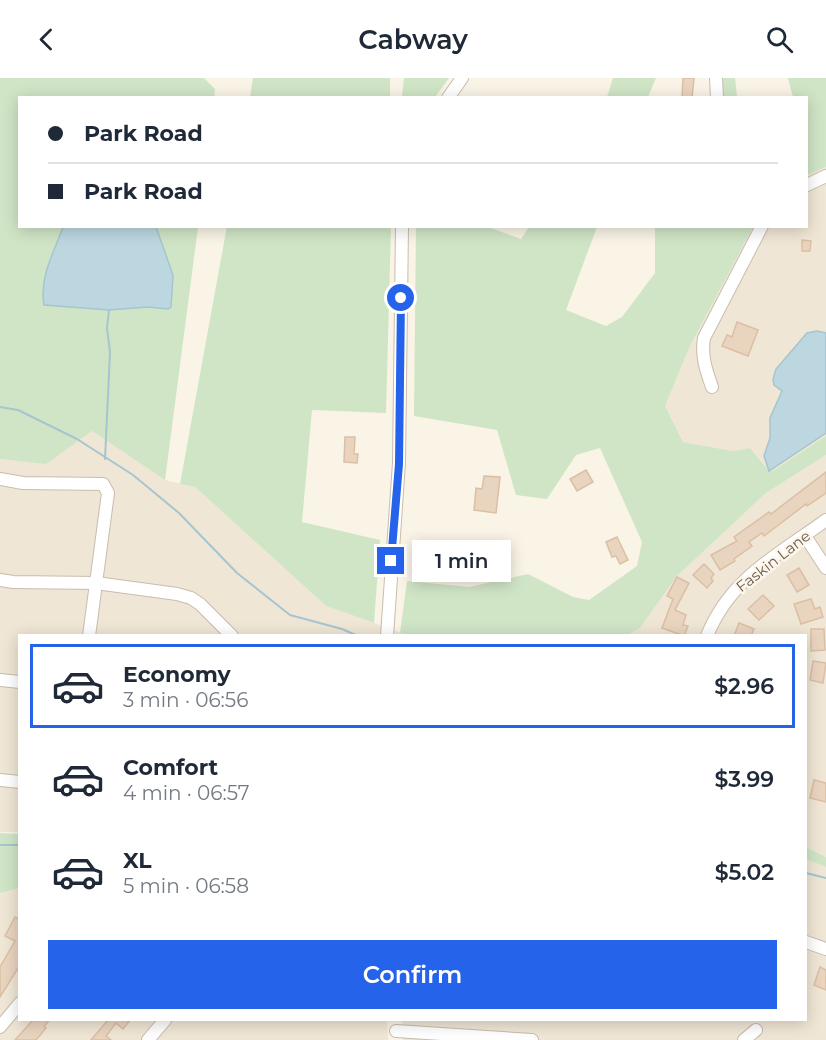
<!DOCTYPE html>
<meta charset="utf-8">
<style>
:root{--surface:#fff;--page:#f6f6f7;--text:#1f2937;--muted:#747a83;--line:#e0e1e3;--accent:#2563eb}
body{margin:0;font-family:Montserrat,sans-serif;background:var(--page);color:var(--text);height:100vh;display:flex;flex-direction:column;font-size:22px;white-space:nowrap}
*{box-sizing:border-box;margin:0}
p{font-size:20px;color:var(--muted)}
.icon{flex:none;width:33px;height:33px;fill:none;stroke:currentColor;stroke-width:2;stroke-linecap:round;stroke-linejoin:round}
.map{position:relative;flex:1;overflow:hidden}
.side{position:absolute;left:18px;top:556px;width:789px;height:387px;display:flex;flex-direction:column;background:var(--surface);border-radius:0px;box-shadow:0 3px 15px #0003}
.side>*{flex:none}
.guide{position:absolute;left:18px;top:18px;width:790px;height:132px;border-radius:0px;box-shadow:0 3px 15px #0003;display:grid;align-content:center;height:132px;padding:0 30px;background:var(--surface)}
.end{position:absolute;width:27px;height:27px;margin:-14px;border:8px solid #2563eb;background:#fff;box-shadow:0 0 0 3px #fff}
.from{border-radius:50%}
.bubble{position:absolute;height:42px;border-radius:0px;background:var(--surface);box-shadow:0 3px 15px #0003;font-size:20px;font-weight:600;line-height:42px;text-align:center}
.guide b{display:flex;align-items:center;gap:21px;height:57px;font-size:22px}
.guide b+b{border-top:2px solid var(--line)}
.guide i{width:15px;height:15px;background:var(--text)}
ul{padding:10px 0 0;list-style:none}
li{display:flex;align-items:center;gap:18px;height:84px;margin:0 12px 9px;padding:0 18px;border:3px solid transparent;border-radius:0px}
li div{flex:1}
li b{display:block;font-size:22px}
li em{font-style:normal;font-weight:600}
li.active{border-color:var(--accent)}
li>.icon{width:54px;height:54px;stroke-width:1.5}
.button{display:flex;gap:12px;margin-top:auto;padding:12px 30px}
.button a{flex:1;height:69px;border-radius:0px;background:var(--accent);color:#fff;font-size:24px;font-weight:600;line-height:69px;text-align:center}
header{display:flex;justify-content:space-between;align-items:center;height:78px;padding:0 30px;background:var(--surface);font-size:27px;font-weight:600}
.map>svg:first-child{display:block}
.residential{fill:#f0e6d5}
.green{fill:#d0e5c6}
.water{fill:#bdd7e0;stroke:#a5c5d0;stroke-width:1.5}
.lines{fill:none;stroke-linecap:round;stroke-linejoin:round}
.stream{stroke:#a5c5d0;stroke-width:2}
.building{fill:#e9d4bf;stroke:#dbbfa4;stroke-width:1.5}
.minor-casing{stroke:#c9bcae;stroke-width:14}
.minor{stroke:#fff;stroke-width:12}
.route{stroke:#2563eb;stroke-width:8}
.labels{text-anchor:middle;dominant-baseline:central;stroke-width:5;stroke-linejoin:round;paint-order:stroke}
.street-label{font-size:15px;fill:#6f5d4e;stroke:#fcf7ec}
</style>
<header><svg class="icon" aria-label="back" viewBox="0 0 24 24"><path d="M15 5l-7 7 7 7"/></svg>Cabway<svg class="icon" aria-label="search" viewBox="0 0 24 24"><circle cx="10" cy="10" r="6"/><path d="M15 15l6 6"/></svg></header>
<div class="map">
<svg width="826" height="962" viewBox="0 0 826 962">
<rect width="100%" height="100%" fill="#f9f4e6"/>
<g class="residential">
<polygon points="826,89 826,358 773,394 769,393 750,370 733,373 683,364 665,328 690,268 753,149 807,148 807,97"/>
<polygon points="92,353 165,402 195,409 326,528 410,558 20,558 19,754 0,754 0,381 46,385"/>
<polygon points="826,377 826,779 806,769 806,558 626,558 640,550 677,498 766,415"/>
<polygon points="806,781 826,789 826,962 403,962 402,942 806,942"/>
<polygon points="19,810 20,942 387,942 388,962 0,962 0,815"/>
</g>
<g class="green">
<polygon points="0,0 204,0 215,11 214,20 20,20 20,148 198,149 165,402 92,353 46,386 0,381"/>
<polygon points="253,0 390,0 390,19 250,19"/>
<polygon points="404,0 449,0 435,19 402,19"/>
<polygon points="613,0 656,0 648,19 607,19"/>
<polygon points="713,0 735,0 737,19 714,19"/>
<polygon points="788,0 826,0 826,89 807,97 807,20 793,19"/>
<polygon points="227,148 391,149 386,335 312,332 302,444 380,462 374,545 326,528 195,409 180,406"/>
<polygon points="416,149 488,149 521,161 529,149 597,149 566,232 606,248 622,239 655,195 655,149 753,149 690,268 665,328 683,364 733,373 750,370 769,393 773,393 826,358 826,377 766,415 677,498 640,550 626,558 410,558 400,555 407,503 469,509 528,496 573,519 589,522 637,488 642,464 600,370 576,377 547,421 516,417 497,352 414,338"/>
<polygon points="0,755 19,756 20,810 0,815"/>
<polygon points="806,769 826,779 826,789 806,781"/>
</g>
<g class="water">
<path d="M63,149H156L173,197L171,229L168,231L148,229L109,232L44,227C39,200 54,174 63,149Z"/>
<polygon points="817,253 826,255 826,355 769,393 764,378 770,360 770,340 782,313 774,307 773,301 776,291 807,255"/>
</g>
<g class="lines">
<g class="stream">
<polyline points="0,329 18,332 77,361 133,397 179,435 237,495 290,537 342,551 358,558"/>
<polyline points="105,381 110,274 107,250 109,232"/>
<polyline points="0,767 20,767"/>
<polyline points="806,795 826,800"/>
</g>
</g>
<g class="building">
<polygon points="683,0 694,0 692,20 682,20"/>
<polygon points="802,162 811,163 810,173 802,173"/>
<polygon points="737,244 758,252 748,278 722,268 727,257 732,259"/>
<polygon points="345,359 355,359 354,376 358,376 357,385 344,384"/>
<polygon points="586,392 593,404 577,413 570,401"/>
<polygon points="826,394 826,415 807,428 806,426 764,458 762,455 749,464 752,468 734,481 735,483 720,492 711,477 737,463 734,459 769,434 771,436"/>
<polygon points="484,398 500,399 496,435 474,432 476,410 482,411"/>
<polygon points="617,459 628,482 620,486 616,478 612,479 606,464"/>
<polygon points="704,486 714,496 711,500 713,503 707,510 693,497"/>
<polygon points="799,490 809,507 797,514 787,497"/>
<polygon points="677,499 689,505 675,532 686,537 683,547 688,548 684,558 662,550 673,521 667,518"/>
<polygon points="763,517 774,528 759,542 748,531"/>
<polygon points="811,521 815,531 820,529 823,539 801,546 794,526"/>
<polygon points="739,545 754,551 751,558 734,558"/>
<polygon points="811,551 824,551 825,572 811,573"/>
<polygon points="813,583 826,585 823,605 810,602"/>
<polygon points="814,702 826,705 826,724 810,720"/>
<polygon points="15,839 20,842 20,887 0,919 0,889 15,863 5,858"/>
<polygon points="820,889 826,892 826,912 814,907"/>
<polygon points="33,942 49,942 44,949 46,950 36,962 15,962"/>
<polygon points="108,942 130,942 123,951 116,945 106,958 111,962 91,962"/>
</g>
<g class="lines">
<defs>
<g id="minor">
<polyline points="716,0 717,20"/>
<polyline points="448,20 462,0"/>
<polyline points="807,107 826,98"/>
<path d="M712,309C706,292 701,278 704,260L762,148"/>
<polyline points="0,401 23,405 103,406 108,415 89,558"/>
<polyline points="805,458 826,490"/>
<polyline points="0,502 13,504 96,505 177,516 191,520 200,526 232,558"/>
<polyline points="387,558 399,385 402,148"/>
<path d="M707,558C730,500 778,477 826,442"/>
<polyline points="0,602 20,604"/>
<polyline points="0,702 20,704"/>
<polyline points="806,864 826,871"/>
<polyline points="0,949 20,925"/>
<polyline points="396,953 532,962"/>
<polyline points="148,962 165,942"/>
<polyline points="744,962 756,952"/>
</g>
</defs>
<use href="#minor" class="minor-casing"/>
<use href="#minor" class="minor"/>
</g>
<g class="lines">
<polyline class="route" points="391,483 399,386 401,220"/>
</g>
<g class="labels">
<g class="street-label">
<text transform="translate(773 483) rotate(-38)">Faskin Lane</text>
</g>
</g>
</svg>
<i class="end from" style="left:401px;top:220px"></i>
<i class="end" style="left:391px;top:483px"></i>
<div class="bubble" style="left:412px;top:462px;width:99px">1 min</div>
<div class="guide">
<b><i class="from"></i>Park Road</b>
<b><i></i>Park Road</b>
</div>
<section class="side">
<ul>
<li class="active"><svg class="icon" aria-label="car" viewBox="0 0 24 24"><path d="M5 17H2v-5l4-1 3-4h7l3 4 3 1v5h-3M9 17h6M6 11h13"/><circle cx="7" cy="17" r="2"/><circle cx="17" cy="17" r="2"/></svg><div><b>Economy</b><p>3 min · 06:56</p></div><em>$2.96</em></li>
<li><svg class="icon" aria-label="car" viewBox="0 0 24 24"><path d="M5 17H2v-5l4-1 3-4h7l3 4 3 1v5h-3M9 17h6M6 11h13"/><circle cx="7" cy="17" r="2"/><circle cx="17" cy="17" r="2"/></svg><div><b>Comfort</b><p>4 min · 06:57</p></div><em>$3.99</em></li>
<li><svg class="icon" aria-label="car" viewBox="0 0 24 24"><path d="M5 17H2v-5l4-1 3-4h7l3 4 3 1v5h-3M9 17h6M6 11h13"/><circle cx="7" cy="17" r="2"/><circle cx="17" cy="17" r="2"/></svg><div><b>XL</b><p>5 min · 06:58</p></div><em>$5.02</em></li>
</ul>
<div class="button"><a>Confirm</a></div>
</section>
</div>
